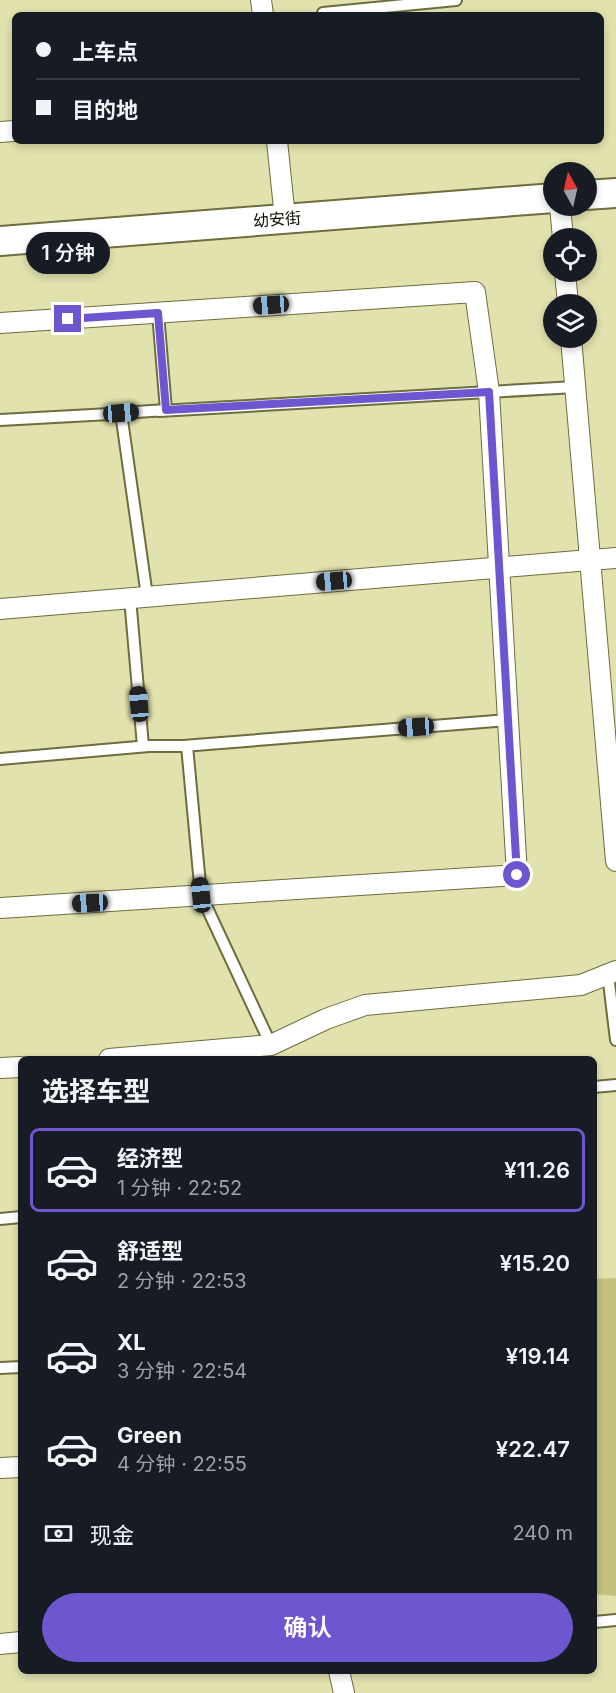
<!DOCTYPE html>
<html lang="zh">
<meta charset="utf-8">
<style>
:root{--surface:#171b24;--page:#242831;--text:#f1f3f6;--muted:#9ea1a6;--line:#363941;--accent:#6d56d0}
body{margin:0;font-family:Inter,"Noto Sans SC",sans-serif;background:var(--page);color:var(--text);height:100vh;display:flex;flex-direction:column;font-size:22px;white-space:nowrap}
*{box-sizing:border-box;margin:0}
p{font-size:20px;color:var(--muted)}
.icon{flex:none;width:33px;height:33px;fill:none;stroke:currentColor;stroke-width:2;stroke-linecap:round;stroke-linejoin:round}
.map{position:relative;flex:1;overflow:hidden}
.sheet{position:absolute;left:18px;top:1056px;width:579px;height:618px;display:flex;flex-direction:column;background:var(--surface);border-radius:9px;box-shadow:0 3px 9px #0003}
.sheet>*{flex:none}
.hud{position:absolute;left:12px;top:12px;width:592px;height:132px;border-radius:9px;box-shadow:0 3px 9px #0003;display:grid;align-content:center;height:132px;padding:0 24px;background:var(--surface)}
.needle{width:39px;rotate:352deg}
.tools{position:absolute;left:543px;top:162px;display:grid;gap:12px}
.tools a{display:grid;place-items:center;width:54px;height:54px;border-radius:50%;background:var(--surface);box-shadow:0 3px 9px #0003;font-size:30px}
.end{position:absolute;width:27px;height:27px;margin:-14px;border:8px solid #6d56d0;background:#fff;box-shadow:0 0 0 3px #fff}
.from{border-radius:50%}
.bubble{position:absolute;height:42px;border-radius:21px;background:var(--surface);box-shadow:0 3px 9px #0003;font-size:20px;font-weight:600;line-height:42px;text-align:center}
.car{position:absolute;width:18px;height:36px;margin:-18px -9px;border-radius:8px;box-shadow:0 0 4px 2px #0007;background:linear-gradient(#222 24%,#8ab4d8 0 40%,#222 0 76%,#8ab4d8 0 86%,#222 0)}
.hud b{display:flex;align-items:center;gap:21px;height:57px;font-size:22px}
.hud b+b{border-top:2px solid var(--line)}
.hud i{width:15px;height:15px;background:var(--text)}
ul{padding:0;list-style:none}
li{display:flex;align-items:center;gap:18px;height:84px;margin:0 12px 9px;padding:0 12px;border:3px solid transparent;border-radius:9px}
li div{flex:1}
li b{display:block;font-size:22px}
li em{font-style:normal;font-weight:600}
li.active{border-color:var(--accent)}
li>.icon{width:54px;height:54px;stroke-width:1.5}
h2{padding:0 24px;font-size:27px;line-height:72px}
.pay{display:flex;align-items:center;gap:15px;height:66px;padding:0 24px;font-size:22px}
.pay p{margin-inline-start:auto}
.button{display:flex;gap:12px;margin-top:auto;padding:12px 24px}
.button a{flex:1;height:69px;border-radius:36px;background:var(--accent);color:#fff;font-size:24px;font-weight:600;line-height:69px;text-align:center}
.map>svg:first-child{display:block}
.green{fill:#c2c17f}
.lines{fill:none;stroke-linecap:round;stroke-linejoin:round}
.service-casing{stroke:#6e6d3e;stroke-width:14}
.minor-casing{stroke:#6e6d3e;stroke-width:22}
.secondary-casing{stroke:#6e6d3e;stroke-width:32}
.service{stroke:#fff;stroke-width:10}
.minor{stroke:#fff;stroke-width:20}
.secondary{stroke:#fff;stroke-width:28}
.route{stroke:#6d56d0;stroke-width:8}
.labels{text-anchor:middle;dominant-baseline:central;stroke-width:4.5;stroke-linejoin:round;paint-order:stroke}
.street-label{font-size:16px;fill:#0d0c00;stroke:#fff}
</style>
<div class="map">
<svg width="616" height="1693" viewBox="0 0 616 1693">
<rect width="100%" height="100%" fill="#e2e2ae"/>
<polygon class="green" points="616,1278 616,1596 594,1594 594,1279"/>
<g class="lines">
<defs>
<g id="service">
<polyline points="323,13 456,0"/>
<polyline points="158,313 166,410 121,413 147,596 130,598 143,746 187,746 201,895 271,1045"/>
<polyline points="159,411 575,387"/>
<polyline points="0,420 128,413"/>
<polyline points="183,746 508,720"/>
<polyline points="0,759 149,746"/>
<polyline points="608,974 616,1040"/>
<polyline points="594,1087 616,1085"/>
<polyline points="0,1219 21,1217"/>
<polyline points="0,1368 21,1367"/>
<polyline points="594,1622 616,1620"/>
</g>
<g id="minor">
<polyline points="261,0 263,15"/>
<polyline points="0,132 14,131"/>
<polyline points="277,141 285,218"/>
<polyline points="560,206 563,238"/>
<polyline points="565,272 568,304"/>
<polyline points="0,323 475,292 489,392 517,875 0,908"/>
<polyline points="571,338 616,861"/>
<polyline points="589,548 590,560 616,558"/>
<polyline points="0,609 590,560"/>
<polyline points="109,1059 271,1045 326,1019 365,1005 581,985 616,971"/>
<polyline points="0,1068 21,1067"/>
<polyline points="0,1468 21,1467"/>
<polyline points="0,1644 21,1642"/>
<polyline points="339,1671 344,1693"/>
</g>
<g id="secondary">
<polyline points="586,195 616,193"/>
<polyline points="0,241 554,198"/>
</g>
</defs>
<use href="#service" class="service-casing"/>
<use href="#minor" class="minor-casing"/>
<use href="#secondary" class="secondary-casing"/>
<use href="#service" class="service"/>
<use href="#minor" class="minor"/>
<use href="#secondary" class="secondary"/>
</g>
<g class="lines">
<polyline class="route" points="68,319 158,313 166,410 489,392 517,875"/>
</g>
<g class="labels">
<g class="street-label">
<text transform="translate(277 219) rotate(-4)">幼安街</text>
</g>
</g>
</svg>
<div class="tools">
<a><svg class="needle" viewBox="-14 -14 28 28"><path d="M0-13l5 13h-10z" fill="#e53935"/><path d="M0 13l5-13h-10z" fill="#9ea1a6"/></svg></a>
<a><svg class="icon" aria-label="locate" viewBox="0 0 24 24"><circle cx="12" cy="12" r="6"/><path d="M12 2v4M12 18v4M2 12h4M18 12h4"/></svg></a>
<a><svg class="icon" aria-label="layers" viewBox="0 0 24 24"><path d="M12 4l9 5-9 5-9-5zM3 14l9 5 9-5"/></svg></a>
</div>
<i class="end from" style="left:517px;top:875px"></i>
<i class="end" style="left:68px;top:319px"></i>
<div class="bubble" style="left:26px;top:232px;width:84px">1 分钟</div>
<i class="car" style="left:271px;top:305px;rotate:266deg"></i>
<i class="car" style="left:121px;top:413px;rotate:86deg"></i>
<i class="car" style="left:334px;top:581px;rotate:265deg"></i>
<i class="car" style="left:139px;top:704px;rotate:355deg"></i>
<i class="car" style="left:416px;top:727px;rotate:266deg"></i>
<i class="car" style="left:201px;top:895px;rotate:354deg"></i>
<i class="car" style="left:90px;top:903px;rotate:267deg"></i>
<div class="hud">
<b><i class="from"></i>上车点</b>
<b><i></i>目的地</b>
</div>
<section class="sheet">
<h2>选择车型</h2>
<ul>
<li class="active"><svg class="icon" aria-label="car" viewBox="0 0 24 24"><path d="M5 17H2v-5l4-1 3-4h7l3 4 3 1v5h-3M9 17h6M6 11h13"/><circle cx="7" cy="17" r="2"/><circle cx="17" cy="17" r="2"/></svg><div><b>经济型</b><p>1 分钟 · 22:52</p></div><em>¥11.26</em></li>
<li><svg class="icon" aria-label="car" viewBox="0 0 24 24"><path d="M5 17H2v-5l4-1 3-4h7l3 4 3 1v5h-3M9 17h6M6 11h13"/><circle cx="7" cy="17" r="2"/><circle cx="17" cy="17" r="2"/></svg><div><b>舒适型</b><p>2 分钟 · 22:53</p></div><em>¥15.20</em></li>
<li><svg class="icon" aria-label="car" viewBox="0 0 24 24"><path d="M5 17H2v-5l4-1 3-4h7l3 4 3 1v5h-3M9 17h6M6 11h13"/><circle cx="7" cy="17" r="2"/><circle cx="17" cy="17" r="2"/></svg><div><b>XL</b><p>3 分钟 · 22:54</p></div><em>¥19.14</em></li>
<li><svg class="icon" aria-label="car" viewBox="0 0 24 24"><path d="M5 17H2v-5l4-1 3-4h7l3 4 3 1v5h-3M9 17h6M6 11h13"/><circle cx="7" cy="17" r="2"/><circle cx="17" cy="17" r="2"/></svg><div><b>Green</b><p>4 分钟 · 22:55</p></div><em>¥22.47</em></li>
</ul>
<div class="pay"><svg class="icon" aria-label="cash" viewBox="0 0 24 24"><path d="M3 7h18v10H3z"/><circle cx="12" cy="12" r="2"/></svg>现金<p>240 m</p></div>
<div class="button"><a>确认</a></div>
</section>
</div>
